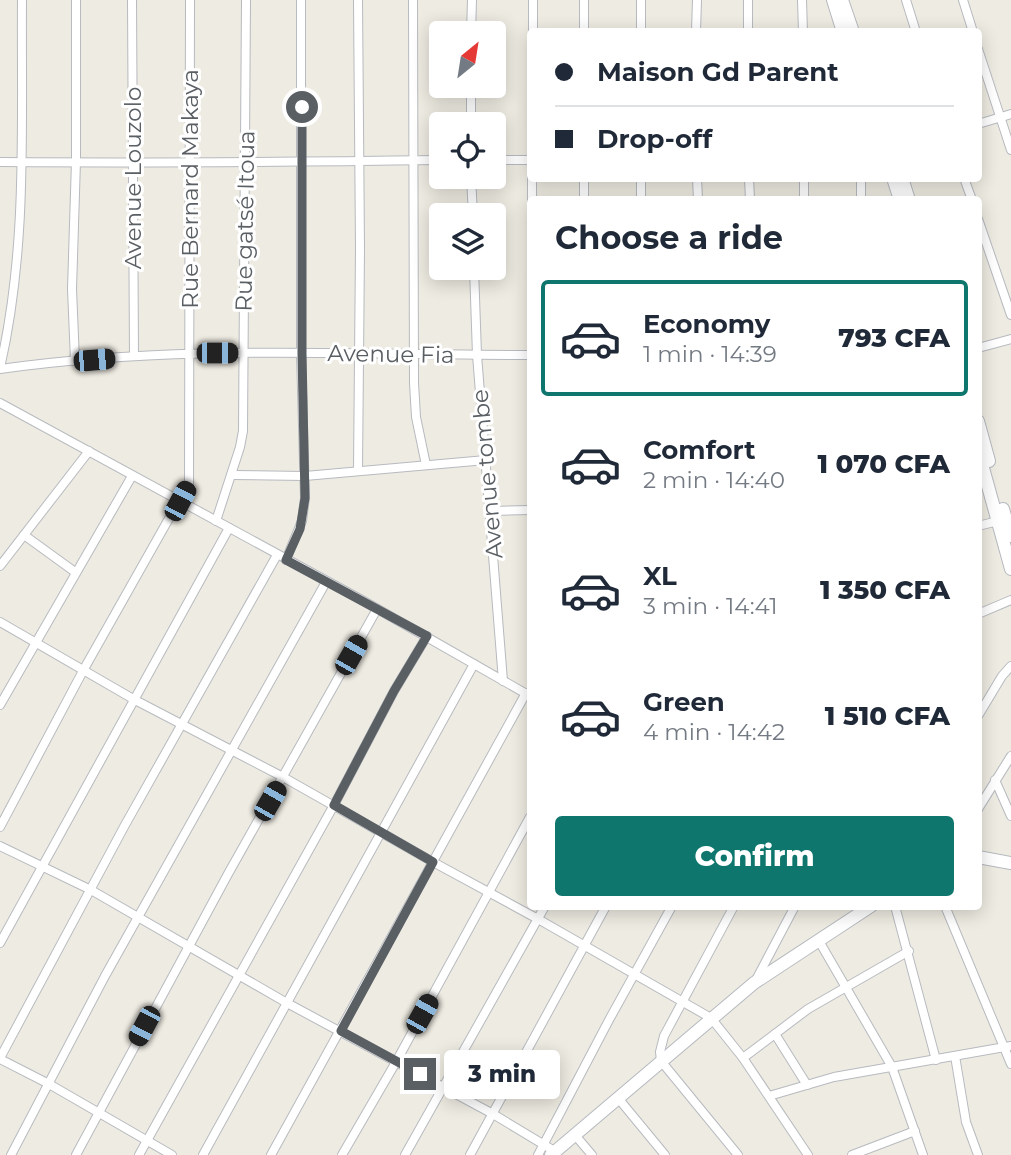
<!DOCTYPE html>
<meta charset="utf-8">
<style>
:root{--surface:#fff;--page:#f6f6f7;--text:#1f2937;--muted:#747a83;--line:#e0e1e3;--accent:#0f766e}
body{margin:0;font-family:Montserrat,sans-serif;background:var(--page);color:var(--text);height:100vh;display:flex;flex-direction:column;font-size:26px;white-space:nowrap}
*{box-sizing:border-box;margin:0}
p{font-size:23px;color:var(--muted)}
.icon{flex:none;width:38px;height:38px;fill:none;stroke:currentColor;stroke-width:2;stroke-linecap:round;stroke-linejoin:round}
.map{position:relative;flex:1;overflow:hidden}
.sheet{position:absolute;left:527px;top:196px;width:455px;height:714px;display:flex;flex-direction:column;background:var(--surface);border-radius:7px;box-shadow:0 4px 18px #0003}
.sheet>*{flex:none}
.banner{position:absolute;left:527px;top:28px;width:455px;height:154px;border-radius:7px;box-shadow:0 4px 18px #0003;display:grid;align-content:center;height:154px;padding:0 28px;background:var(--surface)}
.needle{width:46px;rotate:30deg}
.buttons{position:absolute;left:429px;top:21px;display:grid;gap:14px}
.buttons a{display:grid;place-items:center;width:77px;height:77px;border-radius:7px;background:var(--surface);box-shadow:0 4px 18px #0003;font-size:35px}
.end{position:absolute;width:32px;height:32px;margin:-16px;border:9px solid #5a5f64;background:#fff;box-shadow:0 0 0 4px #fff}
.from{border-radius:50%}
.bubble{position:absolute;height:49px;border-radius:7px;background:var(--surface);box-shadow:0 4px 18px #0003;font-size:23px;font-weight:800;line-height:49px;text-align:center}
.car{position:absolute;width:21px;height:42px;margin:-21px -10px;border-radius:9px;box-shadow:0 0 5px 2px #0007;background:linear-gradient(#222 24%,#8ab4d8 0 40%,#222 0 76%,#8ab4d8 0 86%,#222 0)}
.banner b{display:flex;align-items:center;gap:24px;height:66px;font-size:26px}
.banner b+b{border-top:2px solid var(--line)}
.banner i{width:18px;height:18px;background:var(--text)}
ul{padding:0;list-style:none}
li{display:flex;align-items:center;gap:21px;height:116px;margin:0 14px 10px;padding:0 14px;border:4px solid transparent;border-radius:7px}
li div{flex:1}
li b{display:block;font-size:26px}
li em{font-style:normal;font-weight:800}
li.current{border-color:var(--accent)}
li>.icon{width:63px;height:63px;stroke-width:1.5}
h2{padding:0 28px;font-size:32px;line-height:84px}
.button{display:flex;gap:14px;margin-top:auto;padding:14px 28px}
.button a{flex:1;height:80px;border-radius:7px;background:var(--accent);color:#fff;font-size:28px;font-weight:800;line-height:80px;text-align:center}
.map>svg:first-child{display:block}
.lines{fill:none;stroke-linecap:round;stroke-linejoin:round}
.street-casing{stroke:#b7babf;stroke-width:10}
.secondary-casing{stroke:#b5b9bf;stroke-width:14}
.street{stroke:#fff;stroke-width:8}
.secondary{stroke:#fff;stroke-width:12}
.route{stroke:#5a5f64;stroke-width:9}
.labels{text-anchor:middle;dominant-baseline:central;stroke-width:6;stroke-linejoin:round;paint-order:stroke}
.street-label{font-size:23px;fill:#5a5f64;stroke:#fff}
</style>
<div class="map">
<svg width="1011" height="1155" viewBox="0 0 1011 1155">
<rect width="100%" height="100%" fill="#eeebe2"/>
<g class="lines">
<defs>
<g id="street">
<polyline points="132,0 134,356"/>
<polyline points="413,0 414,383 416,417 426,465"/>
<polyline points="584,0 584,32"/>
<polyline points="802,0 803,32"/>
<polyline points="906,0 916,32"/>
<polyline points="963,0 973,32"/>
<polyline points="533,32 533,0"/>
<polyline points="641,32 641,0"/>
<polyline points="696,32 697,0"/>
<polyline points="748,32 748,0"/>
<polyline points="471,33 472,0"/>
<polyline points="978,49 1011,150"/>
<polyline points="471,124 471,86"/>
<polyline points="978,124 1011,114"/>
<polyline points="494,160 530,160"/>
<path d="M0,162C147,163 294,162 441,160"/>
<polyline points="471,177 473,215"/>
<polyline points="641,178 641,200"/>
<polyline points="697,178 698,200"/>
<polyline points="749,178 750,200"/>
<polyline points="964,178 972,200"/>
<polyline points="532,200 532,178"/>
<polyline points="584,200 584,178"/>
<polyline points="804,200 804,178"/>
<polyline points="861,200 861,178"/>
<polyline points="978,219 1011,315"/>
<polyline points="474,268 477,355 503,681"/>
<polyline points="978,348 1011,339"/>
<polyline points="75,361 72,289 76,161 76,0"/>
<path d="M0,368C28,246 21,124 22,0"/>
<path d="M0,369C176,344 353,355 530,355"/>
<polyline points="0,403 360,599 530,696"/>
<polyline points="358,470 360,249 358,0"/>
<polyline points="232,475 305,476 486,460"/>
<polyline points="491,511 530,510"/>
<polyline points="216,521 240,447 243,431 246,0"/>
<polyline points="978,526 998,521"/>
<polyline points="24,535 75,572"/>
<polyline points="286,560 302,521 305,498 301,354 301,0"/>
<polyline points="0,566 89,451"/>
<polyline points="978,614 1011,600"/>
<polyline points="0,622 135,700 283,777 433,862 538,919 711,1018 743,1058 808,1155"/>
<polyline points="0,705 132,476"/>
<polyline points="978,716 1002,676 1011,666"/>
<polyline points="995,780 1011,816"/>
<polyline points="978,809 1011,756"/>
<polyline points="0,827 84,669 189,483 190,0"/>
<polyline points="0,846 91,890 287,1003 493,1114 556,1152"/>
<polyline points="734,906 664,1036 660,1052 661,1061 738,1155"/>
<polyline points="895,906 936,1060"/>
<polyline points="945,906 1011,1064"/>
<polyline points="819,941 892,1067 923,1155"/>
<polyline points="0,943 229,528"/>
<polyline points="757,978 795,906"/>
<polyline points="775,1034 807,1085"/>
<polyline points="955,1056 966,1122 978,1155"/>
<polyline points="0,1058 125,825 277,555"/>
<polyline points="743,1058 808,1009 909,951"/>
<polyline points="0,1059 49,1084 172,1155"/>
<polyline points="769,1096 834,1077 1011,1046"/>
<polyline points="618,1098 665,1155"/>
<polyline points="575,1135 592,1155"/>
<polyline points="11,1155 105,976 326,582"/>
<polyline points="76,1155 228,874 377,609"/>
<polyline points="139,1155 334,805 394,691 427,636"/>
<polyline points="203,1155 474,664"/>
<polyline points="271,1155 526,693"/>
<polyline points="342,1155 396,1062 530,817"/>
<polyline points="405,1155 545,906"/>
<polyline points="470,1155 606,906"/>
<polyline points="538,1155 609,1020 672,906"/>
<polyline points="852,1155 915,1131"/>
</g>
<g id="secondary">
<polyline points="833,0 843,32"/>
<polyline points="842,0 853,32"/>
<polyline points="893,178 900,200"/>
<polyline points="902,178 909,200"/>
<polyline points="978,421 989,461"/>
<polyline points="978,450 1011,569"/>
<polyline points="1003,509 1011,536"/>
<polyline points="978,857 1011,863"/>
<polyline points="551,1155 754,983 871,906"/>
</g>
</defs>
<use href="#street" class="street-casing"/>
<use href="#secondary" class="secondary-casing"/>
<use href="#street" class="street"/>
<use href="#secondary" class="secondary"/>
</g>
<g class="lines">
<polyline class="route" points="302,107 302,354 305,498 300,529 286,560 427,636 394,691 334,805 433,862 341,1031 420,1074"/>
</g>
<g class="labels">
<g class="street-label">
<text transform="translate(133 178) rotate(-90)">Avenue Louzolo</text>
<text transform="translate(190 189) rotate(-90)">Rue Bernard Makaya</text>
<text transform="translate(245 221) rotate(-89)">Rue gatsé Itoua</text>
<text transform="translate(391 354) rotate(1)">Avenue Fia</text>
<text transform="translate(487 474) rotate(-95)">Avenue tombe</text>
</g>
</g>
</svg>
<div class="buttons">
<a><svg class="needle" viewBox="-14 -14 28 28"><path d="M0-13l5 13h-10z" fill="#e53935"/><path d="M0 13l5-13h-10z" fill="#747a83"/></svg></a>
<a><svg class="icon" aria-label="locate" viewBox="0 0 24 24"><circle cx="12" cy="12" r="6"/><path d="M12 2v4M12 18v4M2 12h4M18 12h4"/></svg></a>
<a><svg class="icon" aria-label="layers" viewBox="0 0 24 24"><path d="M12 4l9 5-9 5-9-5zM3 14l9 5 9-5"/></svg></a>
</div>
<i class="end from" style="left:302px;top:107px"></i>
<i class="end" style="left:420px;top:1074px"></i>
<div class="bubble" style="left:444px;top:1050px;width:116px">3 min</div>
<i class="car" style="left:217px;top:353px;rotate:90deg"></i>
<i class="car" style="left:94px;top:360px;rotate:85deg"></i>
<i class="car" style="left:180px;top:501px;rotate:28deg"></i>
<i class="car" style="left:351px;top:655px;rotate:30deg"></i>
<i class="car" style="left:270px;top:801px;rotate:30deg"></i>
<i class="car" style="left:422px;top:1014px;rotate:29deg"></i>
<i class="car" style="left:144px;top:1026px;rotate:208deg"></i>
<div class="banner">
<b><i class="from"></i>Maison Gd Parent</b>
<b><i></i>Drop-off</b>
</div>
<section class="sheet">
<h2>Choose a ride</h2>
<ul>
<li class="current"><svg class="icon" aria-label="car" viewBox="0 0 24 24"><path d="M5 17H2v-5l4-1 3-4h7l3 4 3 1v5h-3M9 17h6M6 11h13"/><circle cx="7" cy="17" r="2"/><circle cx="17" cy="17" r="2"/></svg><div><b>Economy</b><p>1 min · 14:39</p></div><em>793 CFA</em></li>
<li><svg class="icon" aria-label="car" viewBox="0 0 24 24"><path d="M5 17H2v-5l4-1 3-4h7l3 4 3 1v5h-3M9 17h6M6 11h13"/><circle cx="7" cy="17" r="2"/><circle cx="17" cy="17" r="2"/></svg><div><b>Comfort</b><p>2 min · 14:40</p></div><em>1 070 CFA</em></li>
<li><svg class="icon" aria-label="car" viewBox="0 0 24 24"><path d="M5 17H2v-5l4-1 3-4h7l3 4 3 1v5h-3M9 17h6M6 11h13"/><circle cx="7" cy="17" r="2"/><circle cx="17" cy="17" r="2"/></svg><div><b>XL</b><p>3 min · 14:41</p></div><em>1 350 CFA</em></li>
<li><svg class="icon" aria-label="car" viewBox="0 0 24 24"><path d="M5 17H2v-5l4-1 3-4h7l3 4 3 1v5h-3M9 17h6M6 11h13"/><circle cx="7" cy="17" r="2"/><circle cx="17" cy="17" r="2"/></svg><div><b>Green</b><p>4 min · 14:42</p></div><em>1 510 CFA</em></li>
</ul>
<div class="button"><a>Confirm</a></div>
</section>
</div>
